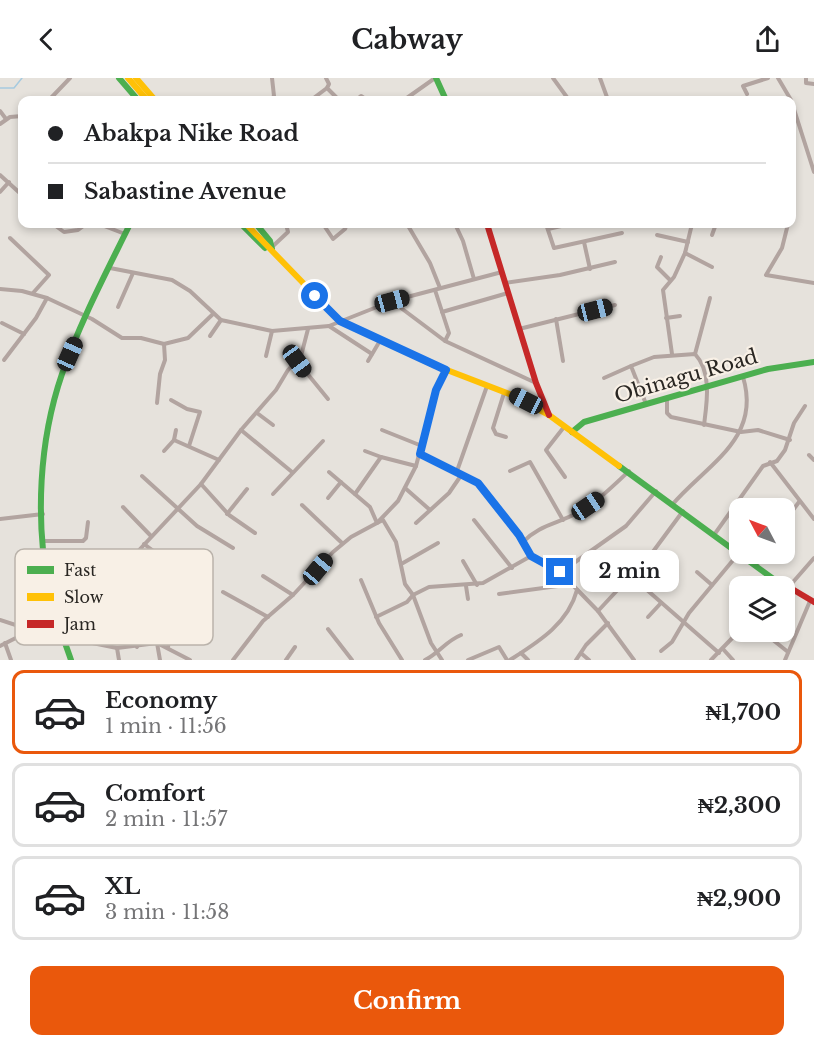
<!DOCTYPE html>
<meta charset="utf-8">
<style>
:root{--surface:#fff;--page:#f6f6f6;--text:#202124;--muted:#757577;--line:#e0e0e0;--accent:#ea580c}
body{margin:0;font-family:"Libre Baskerville",serif;background:var(--page);color:var(--text);height:100vh;display:flex;flex-direction:column;font-size:22px;white-space:nowrap}
*{box-sizing:border-box;margin:0}
p{font-size:20px;color:var(--muted)}
.icon{flex:none;width:33px;height:33px;fill:none;stroke:currentColor;stroke-width:2;stroke-linecap:round;stroke-linejoin:round}
.map{position:relative;height:582px;overflow:hidden}
.side{display:flex;flex-direction:column;background:var(--surface);flex:1}
.side>*{flex:none}
.guide{position:absolute;left:18px;top:18px;width:778px;height:132px;border-radius:12px;box-shadow:0 3px 9px #0003;display:grid;align-content:center;height:132px;padding:0 30px;background:var(--surface)}
.needle{width:39px;rotate:311deg}
.controls{position:absolute;left:729px;top:420px;display:grid;gap:12px}
.controls a{display:grid;place-items:center;width:66px;height:66px;border-radius:12px;background:var(--surface);box-shadow:0 3px 9px #0003;font-size:30px}
.end{position:absolute;width:27px;height:27px;margin:-14px;border:8px solid #1a73e8;background:#fff;box-shadow:0 0 0 3px #fff}
.from{border-radius:50%}
.bubble{position:absolute;height:42px;border-radius:12px;background:var(--surface);box-shadow:0 3px 9px #0003;font-size:20px;font-weight:800;line-height:42px;text-align:center}
.car{position:absolute;width:18px;height:36px;margin:-18px -9px;border-radius:8px;box-shadow:0 0 4px 2px #0007;background:linear-gradient(#222 24%,#8ab4d8 0 40%,#222 0 76%,#8ab4d8 0 86%,#222 0)}
.guide b{display:flex;align-items:center;gap:21px;height:57px;font-size:22px}
.guide b+b{border-top:2px solid var(--line)}
.guide i{width:15px;height:15px;background:var(--text)}
ul{padding:10px 0 0;list-style:none}
li{display:flex;align-items:center;gap:18px;height:84px;margin:0 12px 9px;padding:0 18px;border:3px solid var(--line);border-radius:12px}
li div{flex:1}
li b{display:block;font-size:22px}
li em{font-style:normal;font-weight:800}
li.on{border-color:var(--accent)}
li>.icon{width:54px;height:54px;stroke-width:1.5}
.primary-button{display:flex;gap:12px;margin-top:auto;padding:12px 30px}
.primary-button a{flex:1;height:69px;border-radius:12px;background:var(--accent);color:#fff;font-size:24px;font-weight:800;line-height:69px;text-align:center}
header{display:flex;justify-content:space-between;align-items:center;height:78px;padding:0 30px;background:var(--surface);font-size:27px;font-weight:800}
.map>svg:first-child{display:block}
.lines{fill:none;stroke-linecap:round;stroke-linejoin:round}
.stream{stroke:#a6cadf;stroke-width:1.5}
.street{stroke:#b2a4a0;stroke-width:4}
.fast{stroke:#4caf50;stroke-width:6}
.slow{stroke:#ffc107;stroke-width:6}
.jam{stroke:#c62828;stroke-width:6}
.route{stroke:#1a73e8;stroke-width:8}
.labels{text-anchor:middle;dominant-baseline:central;stroke-width:4.5;stroke-linejoin:round;paint-order:stroke}
.street-label{font-size:20px;fill:#292622;stroke:#f8f0e6}
.key{fill:#f8f0e6;stroke:#bab3ab;stroke-width:1.5}
.key-label{font-size:16px;fill:#292622}
</style>
<header><svg class="icon" aria-label="back" viewBox="0 0 24 24"><path d="M15 5l-7 7 7 7"/></svg>Cabway<svg class="icon" aria-label="share" viewBox="0 0 24 24"><path d="M12 15V3M7 8l5-5 5 5M5 13v7h14v-7"/></svg></header>
<div class="map">
<svg width="814" height="582" viewBox="0 0 814 582">
<rect width="100%" height="100%" fill="#e6e2dc"/>
<g class="lines">
<polyline class="stream" points="0,10 14,10 22,0"/>
<g class="street">
<polyline points="326,0 329,6 327,10 339,22"/>
<polyline points="553,0 569,22"/>
<polyline points="600,0 608,22"/>
<polyline points="778,0 791,22"/>
<polyline points="806,0 806,5 814,6"/>
<polyline points="747,16 743,8 768,0"/>
<polyline points="49,22 70,0"/>
<polyline points="271,22 274,18 272,0"/>
<polyline points="311,22 327,10"/>
<polyline points="356,22 361,18 367,22"/>
<polyline points="404,22 435,0"/>
<polyline points="792,25 814,94"/>
<polyline points="0,33 6,41"/>
<polyline points="0,46 10,39 22,38"/>
<polyline points="0,97 22,117"/>
<polyline points="0,114 9,104"/>
<polyline points="53,146 64,154 78,152 86,146"/>
<polyline points="99,146 125,156"/>
<polyline points="323,146 333,161 345,151 347,146"/>
<polyline points="407,146 430,185 440,210"/>
<polyline points="455,146 463,163 474,201"/>
<polyline points="546,146 554,170 622,155"/>
<polyline points="742,146 751,148 770,146"/>
<polyline points="788,146 782,170 766,197 814,205"/>
<polyline points="548,151 570,146"/>
<polyline points="657,157 688,164"/>
<polyline points="712,157 716,146"/>
<polyline points="10,160 49,197 33,215"/>
<polyline points="584,164 590,191"/>
<polyline points="272,169 288,154 286,146"/>
<polyline points="685,175 712,189"/>
<polyline points="661,179 657,189 670,202"/>
<polyline points="110,190 172,202 190,213 221,242 272,253 329,248 392,223 502,194"/>
<polyline points="505,205 560,197 615,184"/>
<polyline points="0,211 22,213 47,220 92,241 122,260 141,260 164,266 188,260 213,236"/>
<polyline points="435,212 449,255 445,263"/>
<polyline points="393,224 445,263 536,305"/>
<polyline points="118,229 133,195"/>
<polyline points="442,234 508,215"/>
<polyline points="666,240 680,238"/>
<polyline points="556,241 563,283"/>
<polyline points="2,245 24,256"/>
<polyline points="329,248 372,276"/>
<polyline points="519,251 615,227"/>
<polyline points="210,258 221,242"/>
<polyline points="672,276 663,212 674,199 685,175 692,146"/>
<polyline points="695,276 710,220"/>
<polyline points="266,278 272,253"/>
<polyline points="4,282 36,240 47,220"/>
<polyline points="297,283 328,321"/>
<polyline points="368,283 381,261"/>
<polyline points="604,300 631,288"/>
<polyline points="504,315 493,350 496,356 506,359"/>
<polyline points="667,321 667,335 671,339 741,354 758,352 790,362"/>
<polyline points="171,322 187,331 200,334 189,368"/>
<polyline points="157,325 160,296 165,282 164,266"/>
<path d="M646,326L631,288L654,279L695,276C712,294 707,324 704,347"/>
<polyline points="257,335 273,347"/>
<polyline points="564,349 546,372 565,399"/>
<polyline points="241,352 292,394"/>
<polyline points="382,352 422,368"/>
<polyline points="174,362 176,352"/>
<polyline points="164,373 174,362 219,382"/>
<polyline points="420,376 478,405 519,457 531,478 561,495 598,533 634,582"/>
<polyline points="809,377 814,382"/>
<polyline points="381,379 416,388"/>
<polyline points="770,384 814,441"/>
<polyline points="457,393 487,308"/>
<polyline points="510,393 530,384 563,442"/>
<polyline points="329,394 370,429 377,445 383,442 396,464 405,506 413,517 431,565 442,582"/>
<polyline points="142,398 197,448 233,470"/>
<polyline points="201,406 229,437 255,455"/>
<polyline points="405,410 430,432"/>
<polyline points="273,416 323,363"/>
<polyline points="355,416 381,379 365,373"/>
<polyline points="328,420 341,404"/>
<polyline points="302,427 342,465"/>
<path d="M672,427C706,387 762,361 743,299"/>
<polyline points="123,429 151,458"/>
<polyline points="227,436 247,411"/>
<polyline points="0,441 43,436"/>
<polyline points="474,442 512,490"/>
<polyline points="784,444 799,424"/>
<polyline points="416,445 449,415 462,396"/>
<polyline points="714,457 763,388 777,383 785,372 794,345 805,328"/>
<polyline points="43,463 83,463 86,460 88,444"/>
<path d="M523,464C539,447 557,446 577,435C596,425 613,408 629,393"/>
<polyline points="144,466 203,510"/>
<polyline points="463,483 477,507"/>
<polyline points="403,485 438,465"/>
<polyline points="756,488 764,476"/>
<polyline points="697,494 712,507"/>
<polyline points="263,498 293,517"/>
<polyline points="631,498 719,575"/>
<polyline points="110,502 114,507 137,569"/>
<polyline points="361,502 379,545 402,582"/>
<polyline points="466,508 468,521"/>
<polyline points="787,511 814,480"/>
<polyline points="223,514 268,539"/>
<polyline points="499,516 558,508 571,487 626,448 656,413"/>
<polyline points="122,527 151,521"/>
<polyline points="598,533 652,475 683,433"/>
<polyline points="376,539 407,524 413,517 429,509 483,505 531,478"/>
<polyline points="648,539 661,525"/>
<polyline points="0,542 34,553"/>
<polyline points="328,551 352,582"/>
<polyline points="763,554 788,574"/>
<polyline points="63,559 117,570 157,565 190,582"/>
<polyline points="5,565 11,582"/>
<polyline points="157,565 160,582"/>
<polyline points="0,568 71,532 127,485 201,406 241,352 276,312 288,292 301,278 308,251"/>
<polyline points="168,569 175,530 199,541"/>
<polyline points="117,570 119,582"/>
<polyline points="723,571 733,582"/>
<polyline points="661,573 672,564 689,535 739,475"/>
<polyline points="521,575 528,582"/>
<polyline points="582,576 589,582"/>
<polyline points="233,582 263,543 293,517 333,474 351,459 377,445 398,423 416,388 436,312 446,291"/>
<polyline points="286,582 295,569"/>
<path d="M425,582C439,575 446,563 461,557"/>
<polyline points="468,582 499,569 507,582"/>
<path d="M510,582C538,564 568,546 577,512"/>
<polyline points="576,582 586,567 608,545"/>
<polyline points="711,582 740,552"/>
<polyline points="785,582 810,523"/>
</g>
<g class="fast">
<polyline points="119,0 138,22"/>
<polyline points="436,0 446,22"/>
<polyline points="241,146 265,170"/>
<polyline points="256,146 270,163 272,171"/>
<polyline points="572,354 584,344 768,291 814,284"/>
<polyline points="619,388 783,508"/>
<path d="M71,582C63,559 54,536 49,512C35,442 39,363 62,296C80,244 106,195 130,146"/>
</g>
<g class="slow">
<polyline points="128,0 147,22"/>
<polyline points="136,0 155,22"/>
<polyline points="246,146 340,243 434,287 512,317 549,337 619,388"/>
</g>
<g class="jam">
<polyline points="487,146 536,305 549,337"/>
<polyline points="782,505 814,524"/>
</g>
</g>
<g class="lines">
<polyline class="route" points="315,218 340,243 446,292 436,312 420,376 478,405 519,457 531,478 560,494"/>
</g>
<g class="labels">
<g class="street-label">
<text transform="translate(686 298) rotate(-16)">Obinagu Road</text>
</g>
</g>
<rect x="15" y="471" width="198" height="96" rx="9" class="key"/>
<rect x="27" y="488" width="27" height="8" fill="#4caf50"/>
<rect x="27" y="515" width="27" height="8" fill="#ffc107"/>
<rect x="27" y="542" width="27" height="8" fill="#c62828"/>
<g class="key-label">
<text x="64" y="498">Fast</text>
<text x="64" y="525">Slow</text>
<text x="64" y="552">Jam</text>
</g>
</svg>
<div class="controls">
<a><svg class="needle" viewBox="-14 -14 28 28"><path d="M0-13l5 13h-10z" fill="#e53935"/><path d="M0 13l5-13h-10z" fill="#757577"/></svg></a>
<a><svg class="icon" aria-label="layers" viewBox="0 0 24 24"><path d="M12 4l9 5-9 5-9-5zM3 14l9 5 9-5"/></svg></a>
</div>
<i class="end from" style="left:315px;top:218px"></i>
<i class="end" style="left:560px;top:494px"></i>
<div class="bubble" style="left:580px;top:472px;width:99px">2 min</div>
<i class="car" style="left:392px;top:223px;rotate:75deg"></i>
<i class="car" style="left:595px;top:232px;rotate:76deg"></i>
<i class="car" style="left:70px;top:276px;rotate:24deg"></i>
<i class="car" style="left:297px;top:283px;rotate:144deg"></i>
<i class="car" style="left:526px;top:323px;rotate:297deg"></i>
<i class="car" style="left:588px;top:428px;rotate:56deg"></i>
<i class="car" style="left:318px;top:491px;rotate:40deg"></i>
<div class="guide">
<b><i class="from"></i>Abakpa Nike Road</b>
<b><i></i>Sabastine Avenue</b>
</div>
</div>
<section class="side">
<ul>
<li class="on"><svg class="icon" aria-label="car" viewBox="0 0 24 24"><path d="M5 17H2v-5l4-1 3-4h7l3 4 3 1v5h-3M9 17h6M6 11h13"/><circle cx="7" cy="17" r="2"/><circle cx="17" cy="17" r="2"/></svg><div><b>Economy</b><p>1 min · 11:56</p></div><em>₦1,700</em></li>
<li><svg class="icon" aria-label="car" viewBox="0 0 24 24"><path d="M5 17H2v-5l4-1 3-4h7l3 4 3 1v5h-3M9 17h6M6 11h13"/><circle cx="7" cy="17" r="2"/><circle cx="17" cy="17" r="2"/></svg><div><b>Comfort</b><p>2 min · 11:57</p></div><em>₦2,300</em></li>
<li><svg class="icon" aria-label="car" viewBox="0 0 24 24"><path d="M5 17H2v-5l4-1 3-4h7l3 4 3 1v5h-3M9 17h6M6 11h13"/><circle cx="7" cy="17" r="2"/><circle cx="17" cy="17" r="2"/></svg><div><b>XL</b><p>3 min · 11:58</p></div><em>₦2,900</em></li>
</ul>
<div class="primary-button"><a>Confirm</a></div>
</section>
